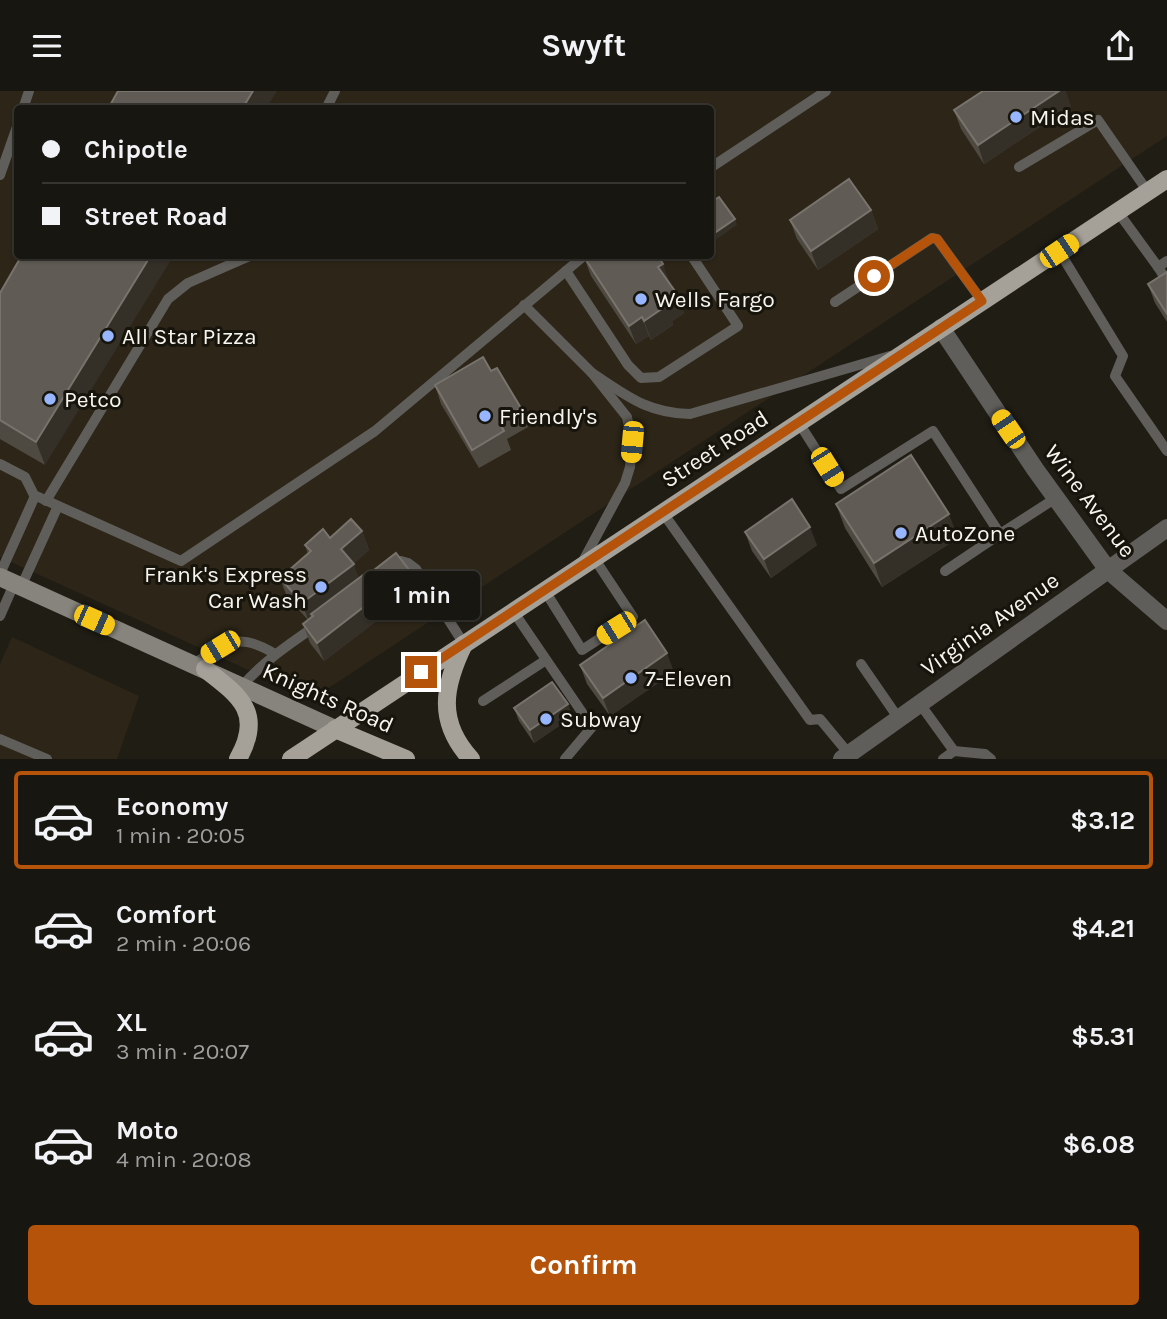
<!DOCTYPE html>
<meta charset="utf-8">
<style>
:root{--surface:#181610;--page:#211f19;--text:#f1f3f6;--muted:#9f9f9f;--line:#363530;--accent:#b45309}
body{margin:0;font-family:Karla,sans-serif;background:var(--page);color:var(--text);height:100vh;display:flex;flex-direction:column;font-size:26px;white-space:nowrap}
*{box-sizing:border-box;margin:0}
p{font-size:23px;color:var(--muted)}
.icon{flex:none;width:38px;height:38px;fill:none;stroke:currentColor;stroke-width:2;stroke-linecap:round;stroke-linejoin:round}
.map{position:relative;height:668px;overflow:hidden}
.drawer{display:flex;flex-direction:column;background:var(--surface);flex:1}
.drawer>*{flex:none}
.hud{position:absolute;left:14px;top:14px;width:700px;height:154px;border-radius:7px;box-shadow:0 2px 5px #0004,0 0 0 2px var(--line);display:grid;align-content:center;height:154px;padding:0 28px;background:var(--surface)}
.end{position:absolute;width:32px;height:32px;margin:-16px;border:9px solid #b45309;background:#fff;box-shadow:0 0 0 4px #fff}
.from{border-radius:50%}
.bubble{position:absolute;height:49px;border-radius:7px;background:var(--surface);box-shadow:0 2px 5px #0004,0 0 0 2px var(--line);font-size:23px;font-weight:700;line-height:49px;text-align:center}
.car{position:absolute;width:21px;height:42px;margin:-21px -10px;border-radius:9px;box-shadow:0 0 5px 2px #0007;background:linear-gradient(#f5c518 24%,#345 0 40%,#f5c518 0 76%,#345 0 86%,#f5c518 0)}
.hud b{display:flex;align-items:center;gap:24px;height:66px;font-size:26px}
.hud b+b{border-top:2px solid var(--line)}
.hud i{width:18px;height:18px;background:var(--text)}
ul{padding:12px 0 0;list-style:none}
li{display:flex;align-items:center;gap:21px;height:98px;margin:0 14px 10px;padding:0 14px;border:4px solid transparent;border-radius:7px}
li div{flex:1}
li b{display:block;font-size:26px}
li em{font-style:normal;font-weight:700}
li.active{border-color:var(--accent)}
li>.icon{width:63px;height:63px;stroke-width:1.5}
.primary-button{display:flex;gap:14px;margin-top:auto;padding:14px 28px}
.primary-button a{flex:1;height:80px;border-radius:7px;background:var(--accent);color:#fff;font-size:28px;font-weight:700;line-height:80px;text-align:center}
header{display:flex;justify-content:space-between;align-items:center;height:91px;padding:0 28px;background:var(--surface);font-size:32px;font-weight:700}
.map>svg:first-child{display:block}
.built{fill:#2c2518;fill-rule:evenodd}
.lines{fill:none;stroke-linecap:round;stroke-linejoin:round}
.lane{stroke:#605e5a;stroke-width:10}
.street{stroke:#605e5a;stroke-width:18}
.secondary{stroke:#87847d;stroke-width:18}
.primary{stroke:#a5a198;stroke-width:18}
.wall{fill:#4e4a42}
.shaded-wall{fill:#343028}
.building{fill:#605c55;stroke:#78746d;stroke-width:2}
.route{stroke:#b45309;stroke-width:9}
.poi-dot{fill:#97b6fd;stroke:#17140c;stroke-width:2.5}
.labels{text-anchor:middle;dominant-baseline:central;stroke-width:6;stroke-linejoin:round;paint-order:stroke}
.poi-label{font-size:23px;fill:#f7f5ef;stroke:#17140c;text-anchor:start}
.street-label{font-size:23px;fill:#f7f5ef;stroke:#17140c}
</style>
<header><svg class="icon" aria-label="menu" viewBox="0 0 24 24"><path d="M4 6h16M4 12h16M4 18h16"/></svg>Swyft<svg class="icon" aria-label="share" viewBox="0 0 24 24"><path d="M12 15V3M7 8l5-5 5 5M5 13v7h14v-7"/></svg></header>
<div class="map">
<svg width="1167" height="668" viewBox="0 0 1167 668">
<rect width="100%" height="100%" fill="#201d15"/>
<g class="built">
<path d="M0,0H1167V45L312,608L0,466ZM18,18H710V164H18Z"/>
<polygon points="12,546 139,605 117,668 0,668 0,573"/>
</g>
<g class="lines">
<g class="lane">
<polyline points="23,18 29,0"/>
<polyline points="326,18 335,0"/>
<polyline points="1019,76 1098,29 1148,101"/>
<polyline points="710,77 826,0"/>
<polyline points="0,84 18,33"/>
<polyline points="1118,121 1158,176"/>
<polyline points="1059,160 1123,265 1115,285 1167,360"/>
<polyline points="1167,170 1158,176 1167,190"/>
<polyline points="566,180 628,274 641,287 659,286 738,235 691,164"/>
<polyline points="835,211 932,147 937,148 982,210"/>
<polyline points="524,214 592,282 627,326 632,351 630,376 625,392 583,470"/>
<path d="M592,282C627,305 647,322 690,323L890,265"/>
<polyline points="799,332 841,398 933,340 1000,443 1056,407"/>
<polyline points="0,373 25,386 34,404 181,470 375,340 585,164"/>
<polyline points="46,410 168,208 188,192 252,164"/>
<polyline points="663,422 810,629 820,628 849,663"/>
<polyline points="393,476 401,470 408,472 416,478 464,553"/>
<polyline points="945,480 1000,443"/>
<polyline points="0,483 35,405"/>
<polyline points="21,496 58,415"/>
<polyline points="545,500 582,559 633,526 594,467"/>
<polyline points="513,520 592,636 565,668"/>
<polyline points="0,525 14,493"/>
<path d="M193,573C227,552 238,540 275,563"/>
<polyline points="861,573 899,628"/>
<path d="M242,595C263,571 288,554 314,536"/>
<polyline points="483,610 546,569"/>
<polyline points="920,613 954,660 943,668"/>
<polyline points="0,648 47,668"/>
<polyline points="954,660 985,663 991,668"/>
</g>
<g class="street">
<polyline points="941,237 1035,378 1108,479 1167,530"/>
<polyline points="842,668 1167,437"/>
</g>
<polyline class="secondary" points="0,486 335,638"/>
<g class="primary">
<path d="M464,553C443,596 437,631 471,668"/>
<path d="M205,578C240,605 264,622 238,668"/>
<polyline points="335,638 406,668"/>
<polyline points="291,668 1167,88"/>
</g>
</g>
<g class="wall">
<polygon points="1071,15 984,73 961,38 954,19"/>
<polygon points="871,119 878,138 818,179 797,148 790,129"/>
<polygon points="584,166 669,192 684,222 672,230 673,234 651,249 649,245 636,253 591,185"/>
<polygon points="1167,181 1167,231 1155,212 1148,193"/>
<polygon points="0,202 45,374 0,348"/>
<polygon points="491,280 521,317 528,336 507,348 511,359 479,377 441,313 435,294"/>
<polygon points="836,413 958,447 882,496 845,437"/>
<polygon points="362,440 369,459 353,473 359,488 365,486 410,480 417,499 324,570 310,552 303,533 308,529 287,506 280,487 308,463 305,454"/>
<polygon points="745,441 817,454 771,487 752,460"/>
<polygon points="580,574 674,581 610,625 587,593"/>
<polygon points="568,613 572,626 534,652 519,630 514,617"/>
</g>
<g class="shaded-wall">
<polygon points="253,0 277,0 266,18 242,18"/>
<polygon points="1059,0 1066,0 1071,15 984,73 978,54"/>
<polygon points="871,119 878,138 818,179 811,160"/>
<polygon points="735,128 737,134 710,153 710,145"/>
<polygon points="151,164 174,164 45,374 36,351"/>
<polygon points="663,173 670,192 658,176"/>
<polygon points="677,203 684,222 672,230 673,234 651,249 644,230 664,211"/>
<polygon points="642,226 649,245 636,253 629,235"/>
<polygon points="949,423 958,447 882,496 874,472"/>
<polygon points="810,436 817,454 771,487 764,468"/>
<polygon points="362,440 369,459 349,477 354,473 360,492 311,523 313,527 309,531 302,512 341,458"/>
<polygon points="410,480 417,499 324,570 317,552"/>
<polygon points="667,562 674,581 610,625 603,607"/>
<polygon points="568,613 572,626 534,652 530,639"/>
</g>
<g class="building">
<polygon points="118,0 253,0 242,18 108,18"/>
<polygon points="983,0 1059,0 978,54 954,19"/>
<polygon points="849,88 871,119 811,160 790,129"/>
<polygon points="719,106 735,128 710,145 710,112"/>
<polygon points="22,164 151,164 36,351 0,329 0,202"/>
<polygon points="586,164 657,164 663,173 658,176 677,203 664,211 666,215 644,230 642,226 629,235 584,166"/>
<polygon points="1167,181 1167,223 1148,193"/>
<polygon points="483,266 491,280 497,277 521,317 499,331 504,340 472,359 435,294"/>
<polygon points="911,364 949,423 874,472 836,413"/>
<polygon points="792,408 810,436 764,468 745,441"/>
<polygon points="351,428 362,440 341,458 354,473 302,512 280,487 311,460 305,454 323,438 330,447"/>
<polygon points="396,462 410,480 317,552 303,533 313,525 311,523 363,484 365,486"/>
<polygon points="645,529 667,562 603,607 580,574"/>
<polygon points="552,591 568,613 530,639 514,617"/>
</g>
<g class="lines">
<polyline class="route" points="421,581 982,210 937,148 932,147 874,185"/>
</g>
<g class="poi-dot">
<circle cx="1016" cy="26" r="7"/>
<circle cx="641" cy="208" r="7"/>
<circle cx="108" cy="245" r="7"/>
<circle cx="50" cy="308" r="7"/>
<circle cx="485" cy="325" r="7"/>
<circle cx="901" cy="442" r="7"/>
<circle cx="321" cy="496" r="7"/>
<circle cx="631" cy="587" r="7"/>
<circle cx="546" cy="628" r="7"/>
</g>
<g class="labels">
<g class="poi-label">
<text x="1030" y="26">Midas</text>
<text x="655" y="208">Wells Fargo</text>
<text x="122" y="245">All Star Pizza</text>
<text x="64" y="308">Petco</text>
<text x="499" y="325">Friendly's</text>
<text x="915" y="442">AutoZone</text>
<text x="307" y="483" text-anchor="end">Frank's Express<tspan x="307" dy="26">Car Wash</tspan></text>
<text x="645" y="587">7-Eleven</text>
<text x="560" y="628">Subway</text>
</g>
<g class="street-label">
<text transform="translate(715 358) rotate(-33)">Street Road</text>
<text transform="translate(1090 410) rotate(53)">Wine Avenue</text>
<text transform="translate(990 533) rotate(-35)">Virginia Avenue</text>
<text transform="translate(328 607) rotate(24)">Knights Road</text>
</g>
</g>
</svg>
<i class="end from" style="left:874px;top:185px"></i>
<i class="end" style="left:421px;top:581px"></i>
<div class="bubble" style="left:364px;top:480px;width:116px">1 min</div>
<i class="car" style="left:1059px;top:160px;rotate:56deg"></i>
<i class="car" style="left:1008px;top:338px;rotate:326deg"></i>
<i class="car" style="left:632px;top:351px;rotate:185deg"></i>
<i class="car" style="left:827px;top:376px;rotate:148deg"></i>
<i class="car" style="left:94px;top:529px;rotate:114deg"></i>
<i class="car" style="left:616px;top:537px;rotate:238deg"></i>
<i class="car" style="left:220px;top:556px;rotate:239deg"></i>
<div class="hud">
<b><i class="from"></i>Chipotle</b>
<b><i></i>Street Road</b>
</div>
</div>
<section class="drawer">
<ul>
<li class="active"><svg class="icon" aria-label="car" viewBox="0 0 24 24"><path d="M5 17H2v-5l4-1 3-4h7l3 4 3 1v5h-3M9 17h6M6 11h13"/><circle cx="7" cy="17" r="2"/><circle cx="17" cy="17" r="2"/></svg><div><b>Economy</b><p>1 min · 20:05</p></div><em>$3.12</em></li>
<li><svg class="icon" aria-label="car" viewBox="0 0 24 24"><path d="M5 17H2v-5l4-1 3-4h7l3 4 3 1v5h-3M9 17h6M6 11h13"/><circle cx="7" cy="17" r="2"/><circle cx="17" cy="17" r="2"/></svg><div><b>Comfort</b><p>2 min · 20:06</p></div><em>$4.21</em></li>
<li><svg class="icon" aria-label="car" viewBox="0 0 24 24"><path d="M5 17H2v-5l4-1 3-4h7l3 4 3 1v5h-3M9 17h6M6 11h13"/><circle cx="7" cy="17" r="2"/><circle cx="17" cy="17" r="2"/></svg><div><b>XL</b><p>3 min · 20:07</p></div><em>$5.31</em></li>
<li><svg class="icon" aria-label="car" viewBox="0 0 24 24"><path d="M5 17H2v-5l4-1 3-4h7l3 4 3 1v5h-3M9 17h6M6 11h13"/><circle cx="7" cy="17" r="2"/><circle cx="17" cy="17" r="2"/></svg><div><b>Moto</b><p>4 min · 20:08</p></div><em>$6.08</em></li>
</ul>
<div class="primary-button"><a>Confirm</a></div>
</section>
